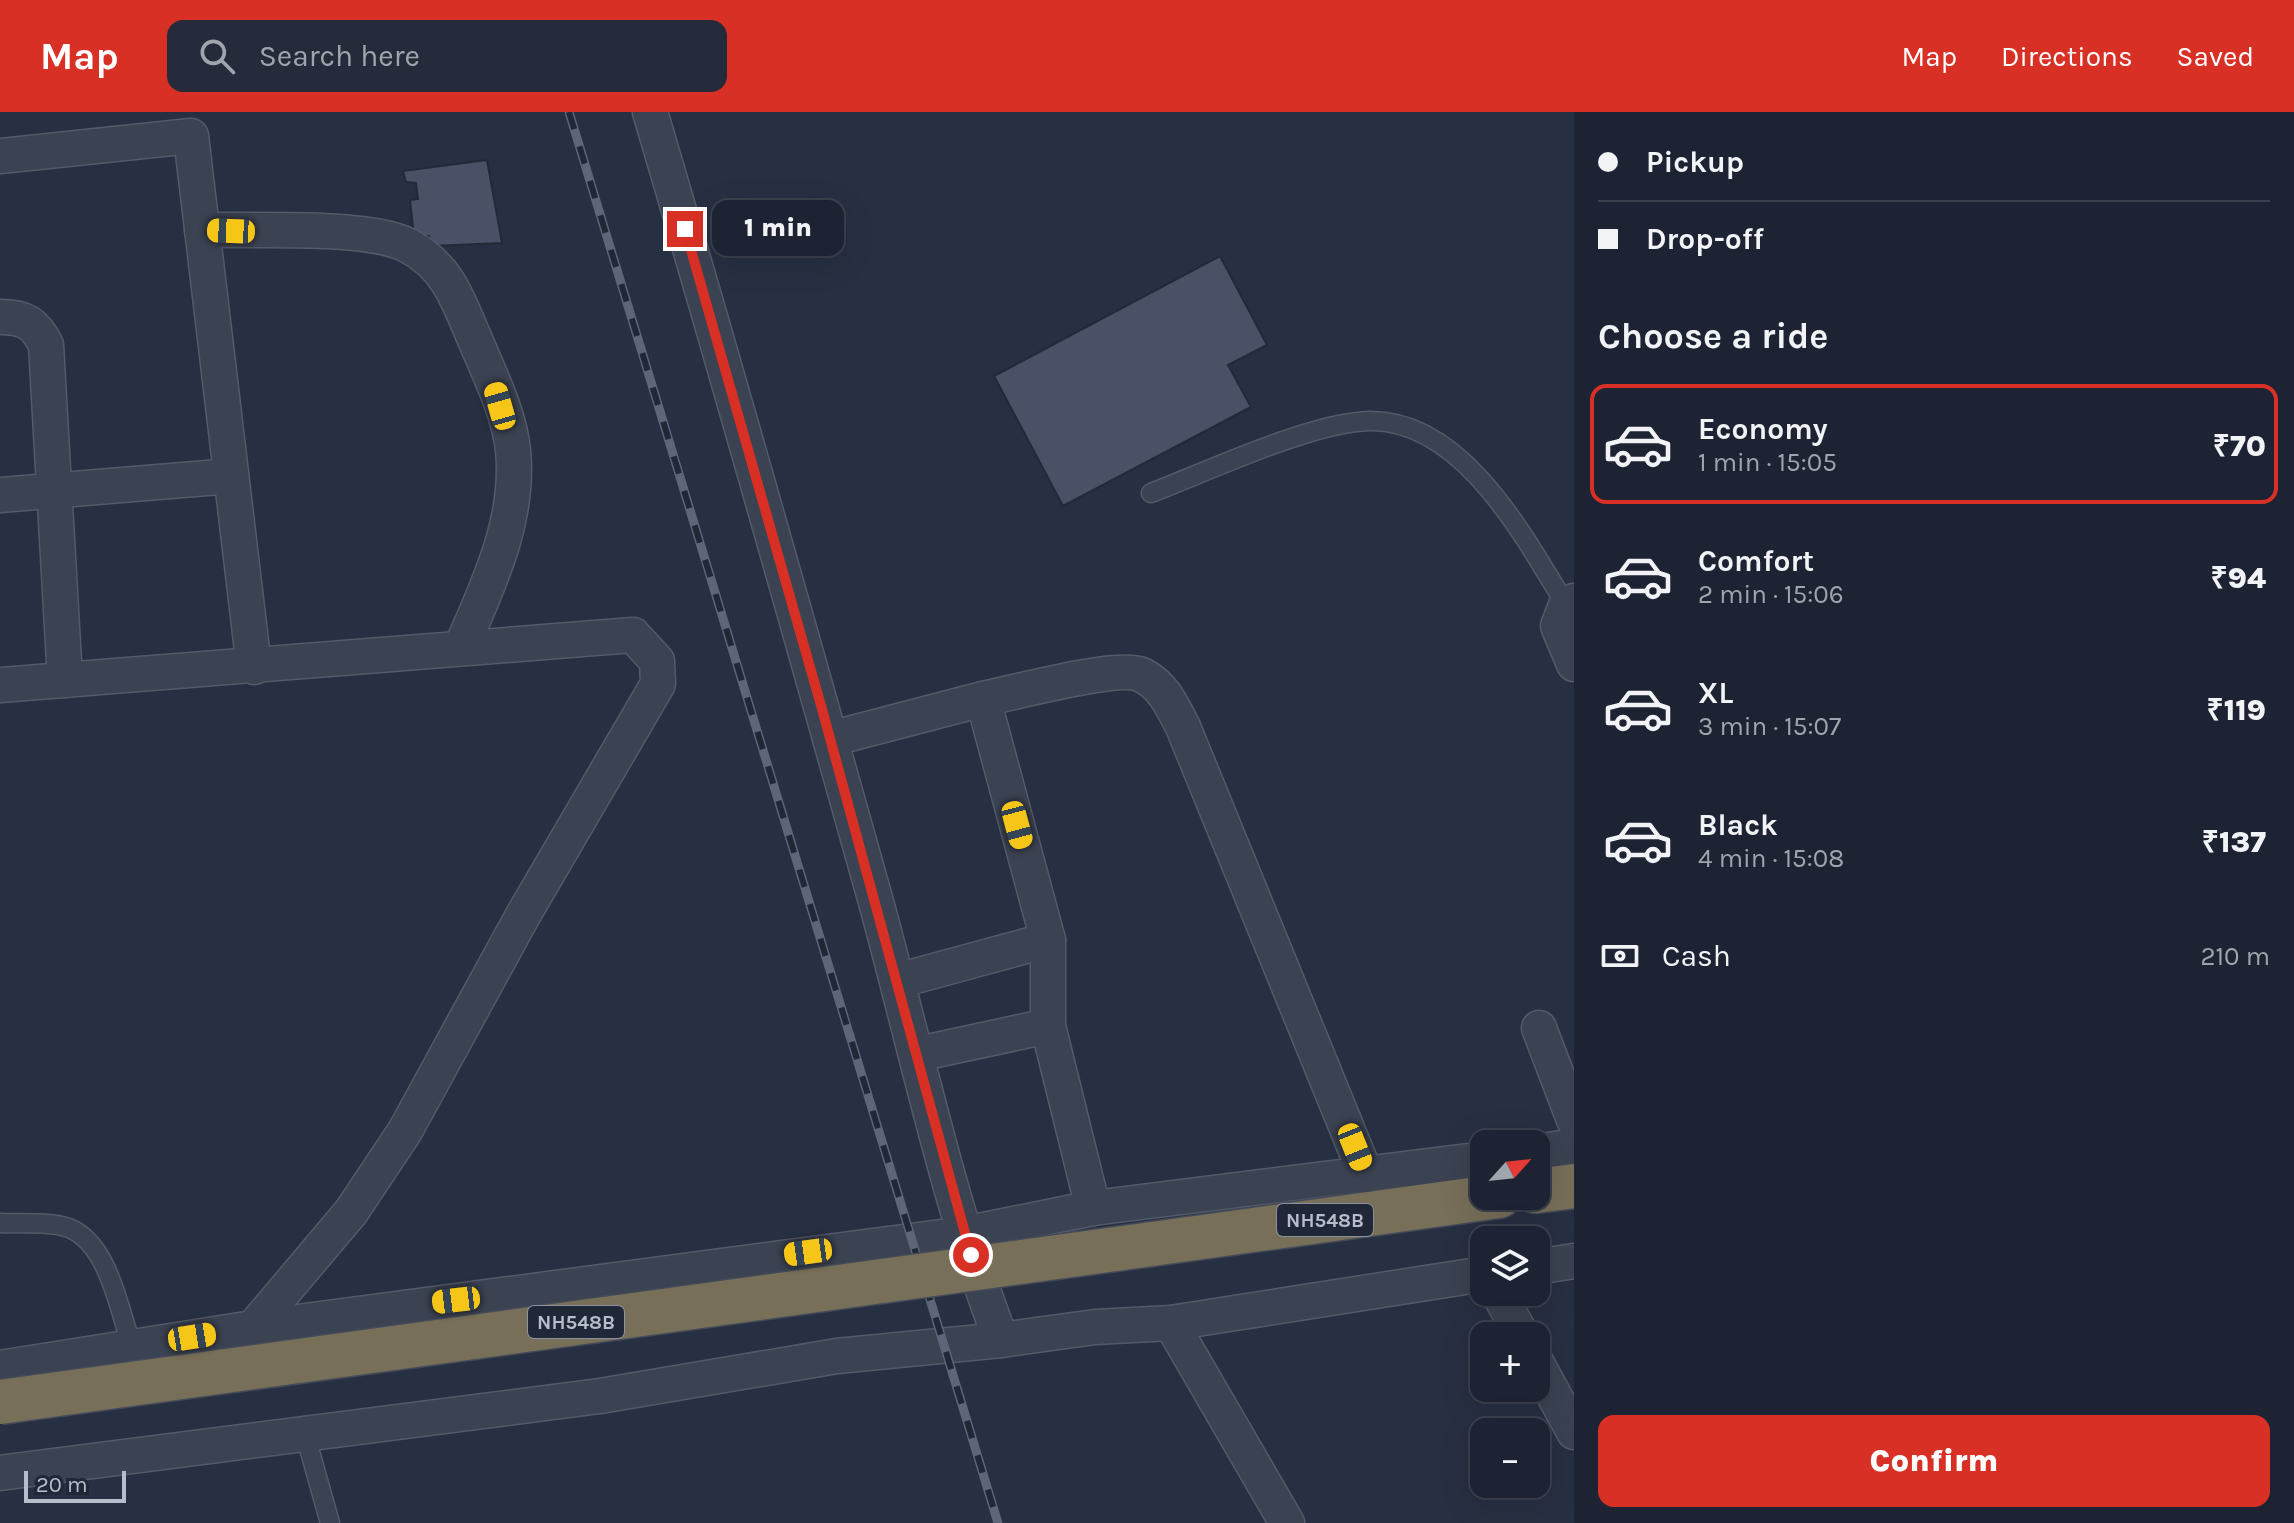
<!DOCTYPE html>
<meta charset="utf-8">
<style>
:root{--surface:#1d2332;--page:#252b3a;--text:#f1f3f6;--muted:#a0a4ac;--line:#3b404d;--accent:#d93025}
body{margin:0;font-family:Karla,sans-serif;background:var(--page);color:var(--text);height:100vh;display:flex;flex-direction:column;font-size:30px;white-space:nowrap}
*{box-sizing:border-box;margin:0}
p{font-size:26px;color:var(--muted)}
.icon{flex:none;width:44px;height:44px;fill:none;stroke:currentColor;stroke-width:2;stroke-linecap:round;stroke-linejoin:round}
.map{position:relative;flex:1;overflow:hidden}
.side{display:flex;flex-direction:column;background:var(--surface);width:720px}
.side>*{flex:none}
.hud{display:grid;align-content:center;height:176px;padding:0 24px;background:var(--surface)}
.needle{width:52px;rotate:63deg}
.controls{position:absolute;left:1470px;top:1018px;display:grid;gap:16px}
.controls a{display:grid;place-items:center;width:80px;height:80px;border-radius:16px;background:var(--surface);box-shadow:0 8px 32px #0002,0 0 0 2px var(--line);font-size:40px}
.scale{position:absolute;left:24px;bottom:20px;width:102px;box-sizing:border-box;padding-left:8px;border:4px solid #b8bdcb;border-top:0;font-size:22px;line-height:28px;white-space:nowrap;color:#b8bdcb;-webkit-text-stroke:6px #202737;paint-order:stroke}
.end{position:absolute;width:36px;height:36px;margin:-18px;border:10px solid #d93025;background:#fff;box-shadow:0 0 0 4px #fff}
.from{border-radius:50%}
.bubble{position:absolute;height:56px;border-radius:16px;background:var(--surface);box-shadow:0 8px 32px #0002,0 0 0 2px var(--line);font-size:26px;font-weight:800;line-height:56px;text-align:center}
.car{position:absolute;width:24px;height:48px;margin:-24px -12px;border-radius:10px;box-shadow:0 0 6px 2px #0007;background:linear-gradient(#f5c518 24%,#345 0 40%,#f5c518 0 76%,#345 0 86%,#f5c518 0)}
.hud b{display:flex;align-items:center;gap:28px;height:76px;font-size:30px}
.hud b+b{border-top:2px solid var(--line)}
.hud i{width:20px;height:20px;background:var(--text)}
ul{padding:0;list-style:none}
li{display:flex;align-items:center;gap:24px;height:120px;margin:0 16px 12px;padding:0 8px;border:4px solid transparent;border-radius:16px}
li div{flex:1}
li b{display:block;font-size:30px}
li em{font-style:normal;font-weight:800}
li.on{border-color:var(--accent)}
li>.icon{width:72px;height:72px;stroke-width:1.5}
h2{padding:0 24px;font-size:36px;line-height:96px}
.pay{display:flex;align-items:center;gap:20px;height:88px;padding:0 24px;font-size:30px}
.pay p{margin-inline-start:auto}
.button{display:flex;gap:16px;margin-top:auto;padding:16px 24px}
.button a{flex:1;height:92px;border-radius:16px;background:var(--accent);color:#fff;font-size:32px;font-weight:800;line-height:92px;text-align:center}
header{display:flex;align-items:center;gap:48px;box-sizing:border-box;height:112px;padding:0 40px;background:var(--accent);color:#fff}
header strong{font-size:38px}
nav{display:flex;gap:44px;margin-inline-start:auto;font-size:28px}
.search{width:560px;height:72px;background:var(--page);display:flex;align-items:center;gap:20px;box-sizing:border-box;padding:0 28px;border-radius:16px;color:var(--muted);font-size:30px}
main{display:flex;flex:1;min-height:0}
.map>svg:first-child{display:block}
.building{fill:#485166;stroke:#222939;stroke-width:2}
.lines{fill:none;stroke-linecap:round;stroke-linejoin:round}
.lane-casing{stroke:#535a69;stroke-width:21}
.street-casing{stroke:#535a69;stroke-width:37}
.highway-casing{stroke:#434a59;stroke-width:47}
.lane{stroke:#3b4251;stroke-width:18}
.street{stroke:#3b4251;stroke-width:34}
.highway{stroke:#776f58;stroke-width:44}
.rail-casing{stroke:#5d6578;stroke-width:9}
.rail{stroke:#202737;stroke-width:6;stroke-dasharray:18;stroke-linecap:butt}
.highway-bridge-casing{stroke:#434a59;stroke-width:47;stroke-linecap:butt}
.highway-bridge{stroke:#776f58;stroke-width:44}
.route{stroke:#d93025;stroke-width:10}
.labels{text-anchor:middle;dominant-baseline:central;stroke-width:6;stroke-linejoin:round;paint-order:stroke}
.shield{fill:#202737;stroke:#8a909f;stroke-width:2}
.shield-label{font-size:20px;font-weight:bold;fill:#b8bdcb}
</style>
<header>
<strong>Map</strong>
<div class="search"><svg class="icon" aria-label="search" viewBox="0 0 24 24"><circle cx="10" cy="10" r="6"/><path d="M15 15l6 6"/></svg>Search here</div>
<nav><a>Map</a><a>Directions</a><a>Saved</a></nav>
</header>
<main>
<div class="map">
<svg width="1574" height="1411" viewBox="0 0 1574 1411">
<rect width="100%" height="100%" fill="#272f42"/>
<g class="building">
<polygon points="487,48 502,131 431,134 429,124 414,125 410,88 418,87 416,71 406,70 403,59"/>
<polygon points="1220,144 1267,233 1228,253 1251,295 1063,394 994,264"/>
</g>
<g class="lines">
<defs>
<g id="lane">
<path d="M1151,381C1209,359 1312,310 1370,309C1463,308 1524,425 1566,493"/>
<path d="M0,1111C20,1112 50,1109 69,1116C109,1132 119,1198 132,1235"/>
<polyline points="305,1322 330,1411"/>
</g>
<g id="street">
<path d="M650,0C728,263 802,526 876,790C916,936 947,1086 1001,1228L1095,1215L1171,1211L1484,1162"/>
<polyline points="0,44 191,24 254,555"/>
<path d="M202,118C251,119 367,113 407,133C446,153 457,185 473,223C488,259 509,300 513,338C520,409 488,473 461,536"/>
<path d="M0,205C25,205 35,211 46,233L65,568"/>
<polyline points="0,383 231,364"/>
<polyline points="1574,489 1566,493 1558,514 1574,552"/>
<polyline points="0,573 633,523 657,549 658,572 522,805 405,1019 351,1100 253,1216"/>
<path d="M983,587C1013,581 1119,552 1142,563C1164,574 1172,594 1183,615L1366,1063"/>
<polyline points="830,627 983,587 1048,828 1048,914 1093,1096"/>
<polyline points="897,869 1048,828"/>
<polyline points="1539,916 1574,1008"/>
<polyline points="918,942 1048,914"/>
<polyline points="1536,1040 1574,1034"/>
<polyline points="1536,1155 1574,1149"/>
<polyline points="1498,1180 1522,1224"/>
<polyline points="1171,1211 1287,1411"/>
<polyline points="1536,1250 1574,1320"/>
<polyline points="0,1256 253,1216 964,1122 1093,1096 1484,1047"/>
<polyline points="0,1361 600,1284 837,1244 1001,1228"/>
</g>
<g id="highway">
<polyline points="1536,1079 1574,1074"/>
<polyline points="1152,1132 1499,1084"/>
</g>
</defs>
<use href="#lane" class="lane-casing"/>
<use href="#street" class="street-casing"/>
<use href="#highway" class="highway-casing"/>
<use href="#lane" class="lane"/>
<use href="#street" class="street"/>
<use href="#highway" class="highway"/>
<defs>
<polyline id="rail" points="569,0 998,1411"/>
</defs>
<use href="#rail" class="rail-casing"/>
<use href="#rail" class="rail"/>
<defs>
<polyline id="highway-bridge" points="0,1290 1152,1132"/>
</defs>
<use href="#highway-bridge" class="highway-bridge-casing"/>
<use href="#highway-bridge" class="highway-bridge"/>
</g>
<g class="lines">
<polyline class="route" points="685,117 822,597 971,1143"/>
</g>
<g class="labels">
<g class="shield">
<rect x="1277" y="1092" width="96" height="32" rx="6"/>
<rect x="528" y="1194" width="96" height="32" rx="6"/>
</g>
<g class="shield-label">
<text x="1325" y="1108">NH548B</text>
<text x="576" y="1210">NH548B</text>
</g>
</g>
</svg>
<div class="controls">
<a><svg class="needle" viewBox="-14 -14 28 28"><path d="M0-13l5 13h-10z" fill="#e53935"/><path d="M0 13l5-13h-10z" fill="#a0a4ac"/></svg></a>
<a><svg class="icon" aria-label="layers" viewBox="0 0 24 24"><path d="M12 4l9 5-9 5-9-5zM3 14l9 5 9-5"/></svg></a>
<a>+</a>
<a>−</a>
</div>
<div class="scale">20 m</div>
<i class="end from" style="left:971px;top:1143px"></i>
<i class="end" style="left:685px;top:117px"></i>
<div class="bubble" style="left:712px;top:88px;width:132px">1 min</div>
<i class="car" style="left:231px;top:119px;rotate:272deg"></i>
<i class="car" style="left:500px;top:294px;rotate:344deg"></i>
<i class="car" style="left:1017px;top:713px;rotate:165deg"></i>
<i class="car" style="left:1355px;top:1035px;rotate:158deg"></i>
<i class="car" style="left:808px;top:1140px;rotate:262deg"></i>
<i class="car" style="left:456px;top:1188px;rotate:263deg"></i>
<i class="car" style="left:192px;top:1225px;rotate:81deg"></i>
</div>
<section class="side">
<div class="hud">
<b><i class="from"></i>Pickup</b>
<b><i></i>Drop-off</b>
</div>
<h2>Choose a ride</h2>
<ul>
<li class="on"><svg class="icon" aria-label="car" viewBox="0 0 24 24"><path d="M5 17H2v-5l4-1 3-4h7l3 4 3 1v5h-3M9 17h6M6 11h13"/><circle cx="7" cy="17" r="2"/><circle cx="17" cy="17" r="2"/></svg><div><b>Economy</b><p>1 min · 15:05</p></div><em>₹70</em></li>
<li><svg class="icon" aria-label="car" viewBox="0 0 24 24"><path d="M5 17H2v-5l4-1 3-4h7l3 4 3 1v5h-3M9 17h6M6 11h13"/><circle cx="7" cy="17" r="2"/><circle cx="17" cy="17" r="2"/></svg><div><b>Comfort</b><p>2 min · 15:06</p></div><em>₹94</em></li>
<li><svg class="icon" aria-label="car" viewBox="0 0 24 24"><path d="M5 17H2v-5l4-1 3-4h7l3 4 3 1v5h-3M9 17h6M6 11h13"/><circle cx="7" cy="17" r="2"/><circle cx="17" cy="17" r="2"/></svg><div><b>XL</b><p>3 min · 15:07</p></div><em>₹119</em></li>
<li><svg class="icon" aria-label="car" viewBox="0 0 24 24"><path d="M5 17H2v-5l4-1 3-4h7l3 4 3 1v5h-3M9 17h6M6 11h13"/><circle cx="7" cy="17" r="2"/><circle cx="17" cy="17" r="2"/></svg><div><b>Black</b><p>4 min · 15:08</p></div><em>₹137</em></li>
</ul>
<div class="pay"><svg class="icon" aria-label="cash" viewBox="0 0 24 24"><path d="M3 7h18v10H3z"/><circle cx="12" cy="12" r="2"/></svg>Cash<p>210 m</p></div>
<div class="button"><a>Confirm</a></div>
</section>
</main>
